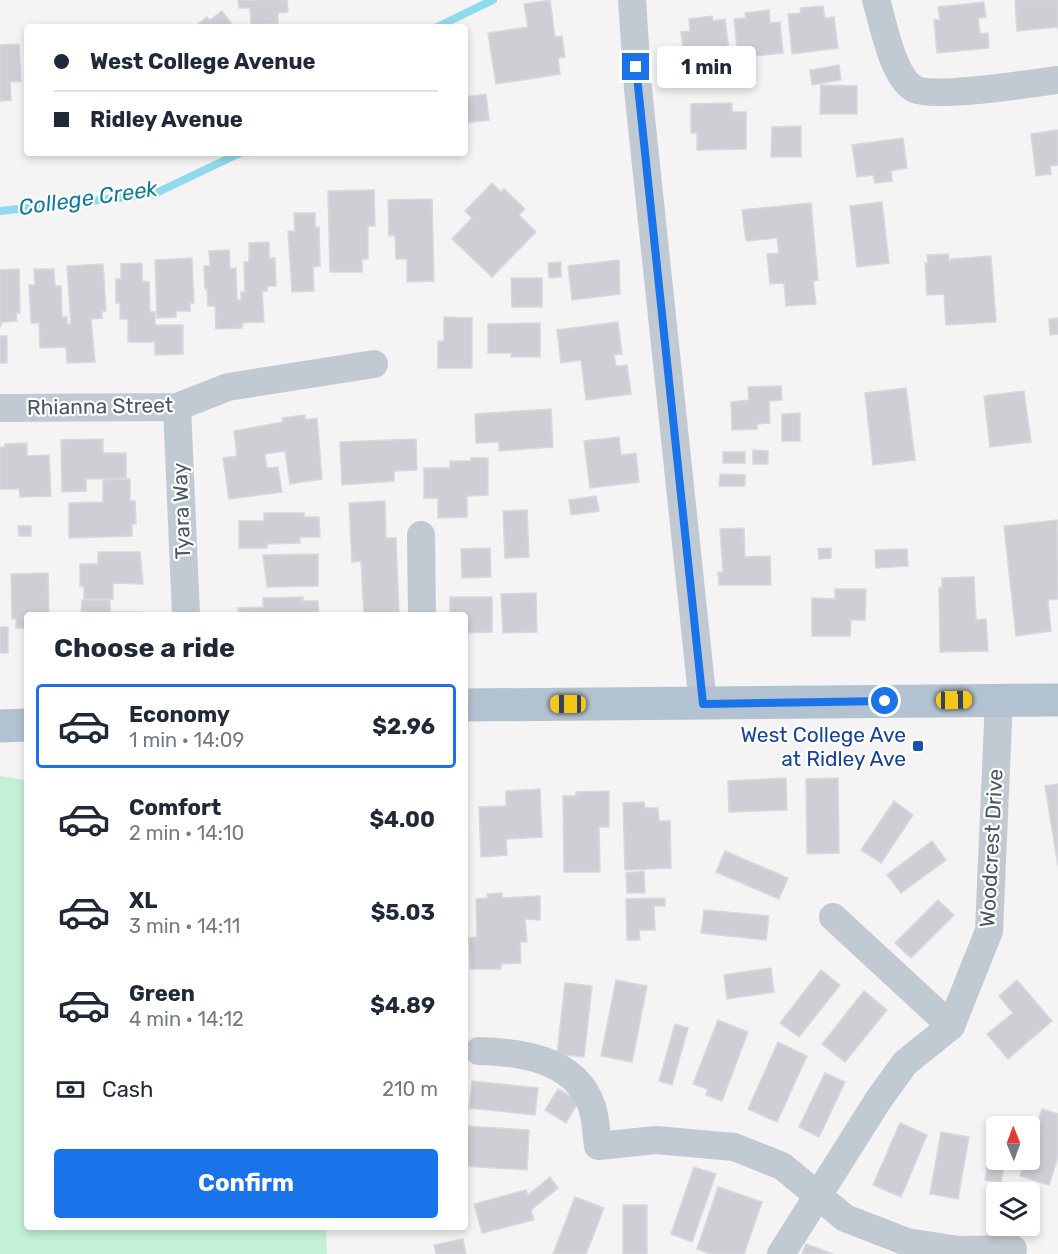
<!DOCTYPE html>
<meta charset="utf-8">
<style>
:root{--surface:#fff;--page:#f2f2f3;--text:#1f2937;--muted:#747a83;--line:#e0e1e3;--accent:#1a73e8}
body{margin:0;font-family:Rubik,sans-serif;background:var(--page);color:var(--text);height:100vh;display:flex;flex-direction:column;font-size:22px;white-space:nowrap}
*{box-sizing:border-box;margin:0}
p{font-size:20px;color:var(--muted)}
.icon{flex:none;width:33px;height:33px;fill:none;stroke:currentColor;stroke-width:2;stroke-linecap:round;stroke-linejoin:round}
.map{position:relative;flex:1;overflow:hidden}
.panel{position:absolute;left:24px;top:612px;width:444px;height:618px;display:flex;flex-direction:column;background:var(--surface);border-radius:6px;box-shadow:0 3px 9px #0003}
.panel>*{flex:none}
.hud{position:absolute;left:24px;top:24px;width:444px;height:132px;border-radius:6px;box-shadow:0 3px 9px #0003;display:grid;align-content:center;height:132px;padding:0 30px;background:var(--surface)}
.needle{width:39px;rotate:359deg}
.controls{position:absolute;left:986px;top:1116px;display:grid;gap:12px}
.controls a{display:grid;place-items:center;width:54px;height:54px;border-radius:6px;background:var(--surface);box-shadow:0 3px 9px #0003;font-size:30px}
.end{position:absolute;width:27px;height:27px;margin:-14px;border:8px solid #1a73e8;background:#fff;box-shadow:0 0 0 3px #fff}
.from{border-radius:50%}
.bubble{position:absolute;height:42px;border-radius:6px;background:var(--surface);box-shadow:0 3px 9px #0003;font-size:20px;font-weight:700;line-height:42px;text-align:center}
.car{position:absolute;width:18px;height:36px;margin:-18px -9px;border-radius:8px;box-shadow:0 0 4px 2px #0007;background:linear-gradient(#f5c518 24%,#345 0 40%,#f5c518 0 76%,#345 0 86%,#f5c518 0)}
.hud b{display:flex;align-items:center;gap:21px;height:57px;font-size:22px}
.hud b+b{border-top:2px solid var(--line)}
.hud i{width:15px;height:15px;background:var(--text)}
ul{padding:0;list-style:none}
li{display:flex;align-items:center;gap:18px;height:84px;margin:0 12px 9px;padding:0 18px;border:3px solid transparent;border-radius:6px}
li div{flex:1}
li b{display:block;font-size:22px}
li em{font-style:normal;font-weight:700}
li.active{border-color:var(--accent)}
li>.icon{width:54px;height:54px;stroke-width:1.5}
h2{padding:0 30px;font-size:27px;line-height:72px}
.pay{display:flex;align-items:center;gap:15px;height:66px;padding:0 30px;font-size:22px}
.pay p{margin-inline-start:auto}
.primary-button{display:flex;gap:12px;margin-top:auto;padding:12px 30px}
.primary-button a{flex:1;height:69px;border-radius:6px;background:var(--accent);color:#fff;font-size:24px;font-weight:700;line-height:69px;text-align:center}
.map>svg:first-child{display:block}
.green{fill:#c3f1d5}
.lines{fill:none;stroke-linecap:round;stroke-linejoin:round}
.stream{stroke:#90daee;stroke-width:8}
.building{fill:#cdcfd5;stroke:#d7d9de;stroke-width:1.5}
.minor{stroke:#c1cad2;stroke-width:28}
.major{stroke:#b3c2d1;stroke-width:33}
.route{stroke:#1a73e8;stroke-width:8}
.transit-dot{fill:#1a4fb4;stroke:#fff;stroke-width:2}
.labels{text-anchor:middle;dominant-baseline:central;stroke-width:4.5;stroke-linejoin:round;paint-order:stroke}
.street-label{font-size:21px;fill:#4a5661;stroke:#fff}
.transit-label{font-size:21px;fill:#164399;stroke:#fff;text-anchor:end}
.water-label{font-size:22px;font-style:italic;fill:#0c7c9b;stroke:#fff}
</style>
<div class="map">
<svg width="1058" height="1254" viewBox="0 0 1058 1254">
<rect width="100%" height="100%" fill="#f5f3f3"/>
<polygon class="green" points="0,776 27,780 27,1227 326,1227 327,1254 0,1254"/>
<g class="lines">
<g class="stream">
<polyline points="437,27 493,0"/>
<polyline points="0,211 154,194 240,153"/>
</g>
</g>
<g class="building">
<polygon points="238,0 287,0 288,12 278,13 278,23 251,25 250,8 239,8"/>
<polygon points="550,0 555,37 562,36 565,57 558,58 560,74 496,84 488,33 528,27 524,4"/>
<polygon points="1015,0 1058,0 1058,30 1058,27 1017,31"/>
<polygon points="984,2 986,17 978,18 980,34 988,33 989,48 937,53 934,20 940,20 938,7"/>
<polygon points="823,6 825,18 834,17 838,48 792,54 788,14 801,13 800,8"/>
<polygon points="769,10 770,23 780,22 783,53 738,58 734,19 746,18 745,13"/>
<polygon points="222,11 234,27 194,27 207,17 210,20"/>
<polygon points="712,16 713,21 725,19 730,59 685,64 681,32 690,31 689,19"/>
<polygon points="19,44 21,81 10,82 11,100 0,101 0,45"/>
<polygon points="839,65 841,80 812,85 810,70"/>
<polygon points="821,85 857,86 857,114 820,114"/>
<polygon points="486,94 489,120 465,123 465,97"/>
<polygon points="732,103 732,112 746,112 746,149 697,150 697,133 691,133 691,104"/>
<polygon points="801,126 801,157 771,157 772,127"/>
<polygon points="1058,130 1058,165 1050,166 1051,174 1036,176 1031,134"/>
<polygon points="903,138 907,168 891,171 892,181 875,183 873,175 857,177 852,145"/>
<polygon points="492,183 501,192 504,189 525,209 519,215 536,232 492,277 452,239 472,218 465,211"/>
<polygon points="374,190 375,226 368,226 368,259 362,259 362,272 330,272 328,191"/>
<polygon points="432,199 434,281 407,282 407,259 396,259 395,235 389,236 388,200"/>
<polygon points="882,202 889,263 857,267 850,206"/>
<polygon points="811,203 818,280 813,281 816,304 786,306 784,283 770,284 767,254 779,253 777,238 746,241 742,210"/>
<polygon points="294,213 315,213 315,227 319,227 320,266 313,267 314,291 292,292 288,231 295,231"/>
<polygon points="269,242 269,258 275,258 276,286 267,286 267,291 262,291 264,322 242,323 242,328 216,329 215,306 208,306 207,289 205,289 204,266 210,266 209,251 229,250 230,269 236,268 237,300 241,300 241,292 245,292 244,262 249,262 249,243"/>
<polygon points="948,254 949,261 952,259 991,256 996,322 946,325 944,294 927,295 925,263 928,263 927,255"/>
<polygon points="192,258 194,303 190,303 190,311 176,311 176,317 157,318 155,260"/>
<polygon points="619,260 620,294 572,300 568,266"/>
<polygon points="561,262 561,277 549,278 548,263"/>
<polygon points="142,263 142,281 149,282 150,312 155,312 155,325 183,325 183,354 155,355 155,342 128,342 128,319 120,319 120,303 116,303 116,279 121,279 121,264"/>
<polygon points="103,264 106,311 102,311 102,318 91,319 95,362 67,363 66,347 40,348 39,323 31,323 29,285 35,285 34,269 54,269 55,286 61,286 62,317 67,317 67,324 71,324 67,266"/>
<polygon points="19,269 20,313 16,313 17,321 2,322 0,327 0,270"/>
<polygon points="511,278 542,278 542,307 512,307"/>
<polygon points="444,317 472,318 472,368 438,368 438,341 444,341"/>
<polygon points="1058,318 1058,334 1050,335 1049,319"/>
<polygon points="618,322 622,354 614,355 616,366 627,365 631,394 586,400 581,360 561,363 557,330"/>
<polygon points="540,323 540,357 511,357 511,353 488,353 488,324"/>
<rect x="0" y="336" width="7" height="27"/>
<polygon points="781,386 782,400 769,401 770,423 757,424 757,429 732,430 731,402 749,400 748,387"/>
<polygon points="906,388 915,460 873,465 865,393"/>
<polygon points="1024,391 1031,442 990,447 984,396"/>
<polygon points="551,409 553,447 499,451 499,442 476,443 475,414"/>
<polygon points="800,413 800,441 782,441 782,414"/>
<polygon points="305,415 305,420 317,418 322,479 290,484 285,451 265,454 267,468 278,467 282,492 229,499 223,458 237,456 234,431 283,422 282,418"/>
<polygon points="619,437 621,455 636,453 639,482 590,488 584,441"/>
<polygon points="103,439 103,453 126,453 126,478 86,479 86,491 62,492 61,440"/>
<polygon points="416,439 417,470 394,471 394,481 342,485 340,442"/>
<polygon points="27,443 27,456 49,455 51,496 20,497 19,489 0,489 0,447 5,447 5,444"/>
<polygon points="753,450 768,451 768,464 753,464"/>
<rect x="723" y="452" width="22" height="11"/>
<polygon points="471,458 488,458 488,495 467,496 467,517 438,518 438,498 424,498 424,468 450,468 450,461 471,461"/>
<polygon points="720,474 745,475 745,486 719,486"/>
<polygon points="130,479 130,501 135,501 136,524 132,524 132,536 69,538 69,503 103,502 103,480"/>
<polygon points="596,496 599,511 571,515 569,500"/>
<polygon points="385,501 386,538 396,538 399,615 364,615 361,561 352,562 349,503"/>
<polygon points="527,510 529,557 505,558 503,511"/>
<polygon points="264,513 304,513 304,517 319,517 320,537 300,537 300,543 267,544 267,548 239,548 239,521 264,521"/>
<polygon points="1057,520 1058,599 1048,600 1051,631 1016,636 1004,526"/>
<polygon points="18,526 31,526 31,536 19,536"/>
<polygon points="744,528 745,557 770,556 771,585 719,585 718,572 723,572 720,529"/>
<polygon points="490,548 491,577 462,578 461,549"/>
<polygon points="831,548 831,558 819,559 818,549"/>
<polygon points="907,549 908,566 876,568 875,550"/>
<polygon points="98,552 140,552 143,584 113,583 113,599 84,599 84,586 80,586 80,564 98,564"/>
<polygon points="318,554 318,586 267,587 263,555"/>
<polygon points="48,573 49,615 27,615 27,628 16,628 16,619 12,619 11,574"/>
<polygon points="974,577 976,620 986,619 988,651 940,652 939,588 942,588 942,578"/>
<polygon points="835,589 866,589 865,620 851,620 850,636 812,636 812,598 835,599"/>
<polygon points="536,593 537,632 503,633 501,594"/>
<polygon points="303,597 303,601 318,601 319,615 239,615 238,608 263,607 263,598"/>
<polygon points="450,597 492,597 492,632 465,633 465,615 450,615"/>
<polygon points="82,600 110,600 110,612 143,612 143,615 77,615 81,613"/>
<rect x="0" y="627" width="8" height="26"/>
<polygon points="786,778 787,810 729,812 728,781"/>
<polygon points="838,778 839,853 807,854 806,779"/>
<polygon points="1058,784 1058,866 1045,786"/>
<polygon points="540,789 542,837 506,839 507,855 481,857 479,807 506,806 506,791"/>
<polygon points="609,791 609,827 599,827 600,872 564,872 563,796 576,796 576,792"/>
<polygon points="894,801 913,815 881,863 861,850"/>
<polygon points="644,802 645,808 658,808 659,821 670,821 671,868 625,870 623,803"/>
<polygon points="932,841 946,860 901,893 887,875"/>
<polygon points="725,851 788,878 779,899 716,872"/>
<polygon points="644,871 645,893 627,893 626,873"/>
<polygon points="502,893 502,898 540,896 540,920 525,919 527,942 520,942 521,963 501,964 501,969 470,969 469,938 477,937 476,899 488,898 487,894"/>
<polygon points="665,898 665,906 654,906 655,930 639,930 640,940 627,940 626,899"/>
<polygon points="938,900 954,915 911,958 895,943"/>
<polygon points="704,910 769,916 766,940 701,933"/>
<polygon points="771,968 774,992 727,999 724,975"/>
<polygon points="821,970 840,985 799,1037 780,1023"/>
<polygon points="616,980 647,986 632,1062 601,1056"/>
<polygon points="1017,980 1052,1021 1008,1059 987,1034 1013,1013 999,996"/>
<polygon points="565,983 592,986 584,1057 557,1054"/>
<polygon points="864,991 887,1010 845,1062 822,1044"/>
<polygon points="718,1020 748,1032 722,1101 706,1095 708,1089 693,1084"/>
<polygon points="675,1024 688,1028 672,1085 659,1081"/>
<polygon points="778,1042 807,1056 777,1122 748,1109"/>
<polygon points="825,1073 845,1082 819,1137 799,1127"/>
<polygon points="472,1081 538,1088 535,1115 469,1108"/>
<polygon points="558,1089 579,1101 566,1123 545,1110"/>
<polygon points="1042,1109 1058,1114 1058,1157 1049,1185 1020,1176 1025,1160 1029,1160 1029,1148"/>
<polygon points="995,1117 1011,1120 1010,1126 996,1126 996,1160 1005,1160 1001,1182 985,1180"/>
<polygon points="900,1123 927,1135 901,1197 873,1185"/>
<polygon points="465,1126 529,1130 527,1170 465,1166"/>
<polygon points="941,1132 969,1137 958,1199 930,1194"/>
<polygon points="694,1167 716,1174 692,1242 671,1234"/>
<polygon points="550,1177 558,1188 531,1210 534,1220 482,1233 474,1204 526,1190 528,1195"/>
<polygon points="718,1187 762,1202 744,1254 710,1254 697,1249"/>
<polygon points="575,1197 604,1208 586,1254 553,1254"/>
<rect x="623" y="1205" width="24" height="49"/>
<polygon points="463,1239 466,1254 436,1254 434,1245"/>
<polygon points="806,1244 833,1254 802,1254"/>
</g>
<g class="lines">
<g class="minor">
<polyline points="632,0 638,89 703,704"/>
<path d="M876,0C883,22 892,75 913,88C931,100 1031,83 1058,80"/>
<polyline points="177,407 186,615"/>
<polyline points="0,408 177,407 228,387 374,364"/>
<polyline points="421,535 422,615"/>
<polyline points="833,917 951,1026"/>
<path d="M479,1051C520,1052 574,1059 591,1104C596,1116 596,1133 598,1146L656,1140L734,1147L782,1166L845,1218L907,1242L959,1250L1013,1249"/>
<polyline points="781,1254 879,1099 905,1063 951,1026 989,931 999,699"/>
</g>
<g class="major">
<polyline points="465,705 1058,700"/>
<polyline points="0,726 27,725"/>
</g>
</g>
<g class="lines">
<polyline class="route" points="636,67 703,704 885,701"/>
</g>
<rect class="transit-dot" x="912" y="740" width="12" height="12" rx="3"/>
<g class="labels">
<g class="street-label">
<text transform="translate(100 406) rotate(-1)">Rhianna Street</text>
<text transform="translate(181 511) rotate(-92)">Tyara Way</text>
<text transform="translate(991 848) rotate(-87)">Woodcrest Drive</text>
</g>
<g class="transit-label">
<text x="906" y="734">West College Ave<tspan x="906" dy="24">at Ridley Ave</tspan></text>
</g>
<g class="water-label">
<text transform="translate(88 198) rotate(-8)">College Creek</text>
</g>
</g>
</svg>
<div class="controls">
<a><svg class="needle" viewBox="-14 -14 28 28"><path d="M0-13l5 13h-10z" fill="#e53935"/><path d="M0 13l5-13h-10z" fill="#747a83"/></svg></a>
<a><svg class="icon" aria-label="layers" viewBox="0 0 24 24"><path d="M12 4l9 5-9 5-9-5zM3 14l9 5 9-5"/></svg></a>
</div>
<i class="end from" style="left:885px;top:701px"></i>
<i class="end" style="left:636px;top:67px"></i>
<div class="bubble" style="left:657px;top:46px;width:99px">1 min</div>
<i class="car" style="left:954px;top:700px;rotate:89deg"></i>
<i class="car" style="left:568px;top:704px;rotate:270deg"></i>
<div class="hud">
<b><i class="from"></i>West College Avenue</b>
<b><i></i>Ridley Avenue</b>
</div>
<section class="panel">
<h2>Choose a ride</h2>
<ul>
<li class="active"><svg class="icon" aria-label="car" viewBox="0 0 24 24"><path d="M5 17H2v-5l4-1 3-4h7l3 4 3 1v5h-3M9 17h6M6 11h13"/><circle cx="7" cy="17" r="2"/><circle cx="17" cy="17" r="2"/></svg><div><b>Economy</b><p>1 min · 14:09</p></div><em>$2.96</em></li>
<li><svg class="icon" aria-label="car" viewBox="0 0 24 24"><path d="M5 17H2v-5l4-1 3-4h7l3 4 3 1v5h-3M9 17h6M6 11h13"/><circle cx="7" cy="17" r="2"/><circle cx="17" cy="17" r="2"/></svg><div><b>Comfort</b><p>2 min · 14:10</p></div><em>$4.00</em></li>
<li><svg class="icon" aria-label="car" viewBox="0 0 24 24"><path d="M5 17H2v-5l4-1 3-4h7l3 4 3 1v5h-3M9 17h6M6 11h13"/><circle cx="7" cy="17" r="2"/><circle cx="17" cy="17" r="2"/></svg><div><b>XL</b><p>3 min · 14:11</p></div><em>$5.03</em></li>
<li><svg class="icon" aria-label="car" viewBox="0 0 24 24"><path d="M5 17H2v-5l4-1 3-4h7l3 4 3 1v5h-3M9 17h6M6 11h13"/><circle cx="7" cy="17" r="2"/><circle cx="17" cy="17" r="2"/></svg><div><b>Green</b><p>4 min · 14:12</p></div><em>$4.89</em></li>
</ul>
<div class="pay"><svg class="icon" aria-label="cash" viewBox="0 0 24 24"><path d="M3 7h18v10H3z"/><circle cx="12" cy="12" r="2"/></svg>Cash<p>210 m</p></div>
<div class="primary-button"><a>Confirm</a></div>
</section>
</div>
